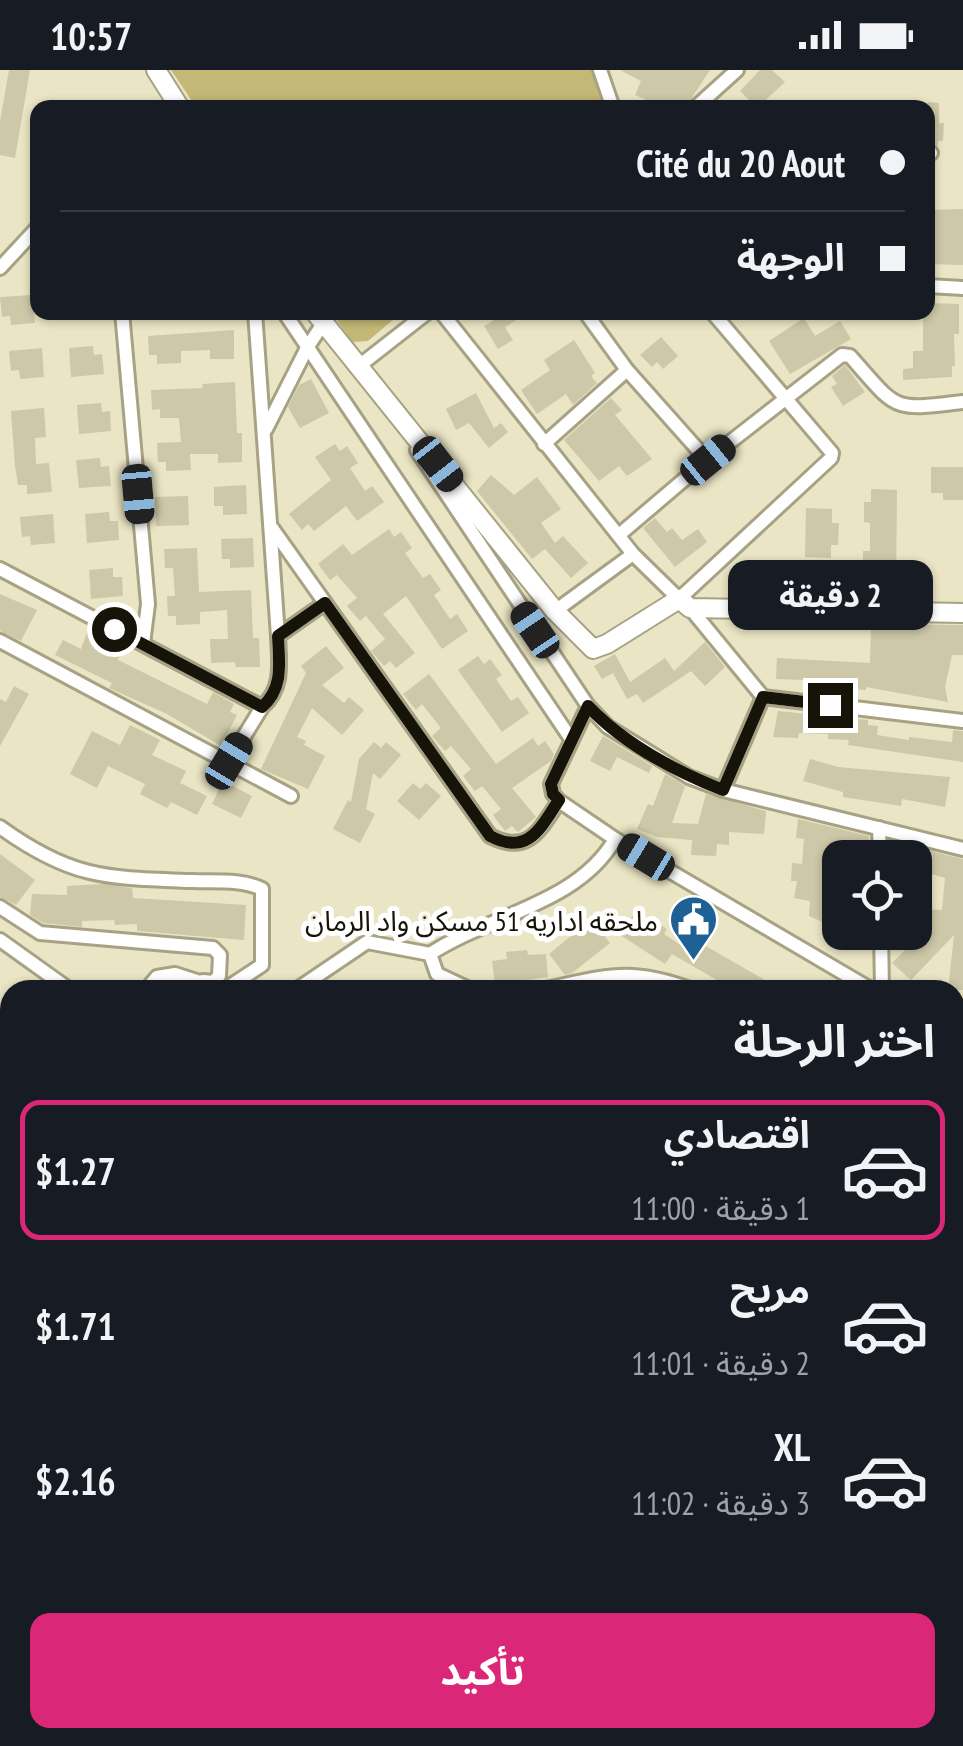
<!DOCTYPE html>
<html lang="ar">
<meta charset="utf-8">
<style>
:root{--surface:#171b24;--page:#242831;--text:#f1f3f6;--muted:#9ea1a6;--line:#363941;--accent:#db2777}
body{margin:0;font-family:"PT Sans Narrow","Noto Sans Arabic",sans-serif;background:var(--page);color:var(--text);direction:rtl;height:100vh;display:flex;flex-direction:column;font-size:38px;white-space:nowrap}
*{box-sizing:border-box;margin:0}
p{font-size:32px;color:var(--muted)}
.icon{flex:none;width:55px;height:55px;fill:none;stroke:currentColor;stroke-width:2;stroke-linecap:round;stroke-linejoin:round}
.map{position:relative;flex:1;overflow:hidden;direction:ltr}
.details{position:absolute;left:0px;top:910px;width:965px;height:768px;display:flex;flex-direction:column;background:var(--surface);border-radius:30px 30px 0 0;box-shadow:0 2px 8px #0004;direction:rtl}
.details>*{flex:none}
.top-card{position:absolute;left:30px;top:30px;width:905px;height:220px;border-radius:20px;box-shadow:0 2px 8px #0004;direction:rtl;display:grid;align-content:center;height:220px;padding:0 30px;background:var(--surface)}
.fabs{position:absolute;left:822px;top:770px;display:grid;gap:20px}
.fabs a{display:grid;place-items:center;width:110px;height:110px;border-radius:20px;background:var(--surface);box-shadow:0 2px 8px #0004;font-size:50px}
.end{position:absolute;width:45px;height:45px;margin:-22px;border:12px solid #161408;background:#fff;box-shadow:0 0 0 5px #fff}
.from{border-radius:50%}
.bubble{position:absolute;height:70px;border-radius:20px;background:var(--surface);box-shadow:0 2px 8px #0004;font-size:32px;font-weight:700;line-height:70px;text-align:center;direction:rtl}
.car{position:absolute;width:30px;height:60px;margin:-30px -15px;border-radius:12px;box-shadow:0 0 8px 2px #0007;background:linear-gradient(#222 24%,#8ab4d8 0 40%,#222 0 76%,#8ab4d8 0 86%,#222 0)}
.top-card b{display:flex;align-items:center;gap:35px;height:95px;font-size:38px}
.top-card b+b{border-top:2px solid var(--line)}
.top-card i{width:25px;height:25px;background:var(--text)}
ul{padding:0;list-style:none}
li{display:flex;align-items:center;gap:30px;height:140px;margin:0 20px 15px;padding:0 10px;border:5px solid transparent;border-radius:20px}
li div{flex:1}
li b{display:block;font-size:38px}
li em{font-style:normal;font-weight:700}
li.on{border-color:var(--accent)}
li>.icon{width:90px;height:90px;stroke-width:1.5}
h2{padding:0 30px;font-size:45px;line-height:120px}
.primary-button{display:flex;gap:20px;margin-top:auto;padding:20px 30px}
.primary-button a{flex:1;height:115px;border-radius:20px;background:var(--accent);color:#fff;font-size:40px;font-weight:700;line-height:115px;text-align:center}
.status{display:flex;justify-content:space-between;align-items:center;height:70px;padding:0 50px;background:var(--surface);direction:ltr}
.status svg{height:28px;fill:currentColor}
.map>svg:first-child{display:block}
.green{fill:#c3b876}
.building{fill:#cdc8a8}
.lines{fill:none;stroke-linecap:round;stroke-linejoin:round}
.lane-casing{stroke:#a7a283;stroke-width:11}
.street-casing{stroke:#a7a283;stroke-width:18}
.secondary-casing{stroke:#a7a283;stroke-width:22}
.lane{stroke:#fff;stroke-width:6}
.street{stroke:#fff;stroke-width:12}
.secondary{stroke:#fff;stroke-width:18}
.route{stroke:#161408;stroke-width:12}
.labels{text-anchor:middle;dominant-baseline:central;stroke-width:10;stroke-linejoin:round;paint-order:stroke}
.poi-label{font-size:28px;fill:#161408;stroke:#fff;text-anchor:end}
</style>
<div class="status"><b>10:57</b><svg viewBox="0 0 49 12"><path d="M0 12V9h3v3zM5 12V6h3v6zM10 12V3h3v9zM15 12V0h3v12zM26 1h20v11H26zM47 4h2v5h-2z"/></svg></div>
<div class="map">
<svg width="963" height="1676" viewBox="0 0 963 1676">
<rect width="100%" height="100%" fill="#eae5c4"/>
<g class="green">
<polygon points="171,0 592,0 607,37 196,37"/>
<polygon points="332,243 401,243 368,271 352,272"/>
</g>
<g class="building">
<polygon points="9,0 30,0 15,88 0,85 0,51"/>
<polygon points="620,0 710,0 685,38 665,38 635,25 641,11"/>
<polygon points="760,0 772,0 785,12 757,38 740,21"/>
<polygon points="928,32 939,33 939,53 944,53 943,71 938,71 938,76 928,73"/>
<polygon points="963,139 963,195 928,194 928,140"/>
<polygon points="32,225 35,253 11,255 10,246 2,247 0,227"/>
<polygon points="928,233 959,234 959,264 954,264 955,296 952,296 952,307 903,310 903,299 913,298 913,281 923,281 923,242 928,242"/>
<polygon points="488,242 529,242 505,257 513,270 498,279 484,256 493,251"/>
<polygon points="804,248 815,266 840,251 851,269 790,304 769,271"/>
<polygon points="234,260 234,289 210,289 210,280 181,281 181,293 157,294 157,285 149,285 148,266"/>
<polygon points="661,267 678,286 663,299 657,292 652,297 640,285"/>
<polygon points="574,270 595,303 591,306 597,313 573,335 566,324 537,344 521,320 550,300 544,290"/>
<polygon points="93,276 94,285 102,284 104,304 71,307 69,278"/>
<polygon points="42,278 44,307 20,309 19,300 11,301 9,281"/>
<polygon points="845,295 865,322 843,336 831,317 837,314 832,306"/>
<polygon points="311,309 329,343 300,358 288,337 299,315"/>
<polygon points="235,312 237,363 242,363 242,392 218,393 218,384 190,384 191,400 166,401 166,392 158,392 157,373 181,372 179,348 160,348 160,339 152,340 151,320 203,318 202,314"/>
<polygon points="476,323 494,358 501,353 508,362 489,378 469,353 456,360 446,339"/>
<polygon points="611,328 622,340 615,345 652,389 627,406 619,396 599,411 564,370"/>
<polygon points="101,333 102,342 110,341 111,361 79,364 77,335"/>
<polygon points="44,338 46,367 35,368 36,394 49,393 52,422 27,424 27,415 18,415 15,396 11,341"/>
<polygon points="335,374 340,381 347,376 358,393 350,398 365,421 372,416 384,432 357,451 346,436 314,461 308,454 302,460 289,444 331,410 315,387"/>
<polygon points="100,388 101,397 109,396 111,416 79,418 76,390"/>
<polygon points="931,397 963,397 963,430 943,430 943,423 931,423"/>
<polygon points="491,405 514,425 537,407 561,439 541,453 555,473 563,466 588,493 571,508 545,479 532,489 477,421"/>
<polygon points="246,415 247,444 223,445 223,436 214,436 214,417"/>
<polygon points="871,419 897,420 896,518 869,518 869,502 863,502 863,481 870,481 870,453 864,452 864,432 871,432"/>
<polygon points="188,426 189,455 156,456 155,427"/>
<polygon points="806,438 832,439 832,453 839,453 838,475 831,475 831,488 805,487"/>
<polygon points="109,442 110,451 118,451 119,470 87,473 85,444"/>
<polygon points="53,444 55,473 31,475 30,466 22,467 20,447"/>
<polygon points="655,448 667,462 672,458 682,470 698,459 707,472 675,497 643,458"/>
<polygon points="389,459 394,467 401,462 412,478 405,483 423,508 430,504 441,520 434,525 450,549 457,544 468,561 442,579 406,526 383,544 415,583 396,598 390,591 384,596 371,581 385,569 366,546 360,551 347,536 357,528 337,505 330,510 318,494 343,474 352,485"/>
<polygon points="253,468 254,497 230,498 230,489 222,489 221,469"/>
<polygon points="197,478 199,522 251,520 253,568 259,568 260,597 236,597 235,592 211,593 210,569 228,569 227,540 200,542 200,554 176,555 176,546 168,546 167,526 175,526 173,498 165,498 164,479"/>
<polygon points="113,498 113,507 122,507 123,526 91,529 89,500"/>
<polygon points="0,524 37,540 21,571 0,561"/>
<polygon points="871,554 963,555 963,585 952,585 945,617 948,632 866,617 866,620 804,616 804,610 776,609 777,588 870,593"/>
<polygon points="89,557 117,572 113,582 120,586 118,590 207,634 213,622 234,634 230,642 237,645 221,676 167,644 109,618 112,613 55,585 63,570 81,579"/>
<polygon points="705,572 725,597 705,616 691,601 643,633 637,624 627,629 613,603 602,609 594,596 615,584 630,612 665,588 674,601"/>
<polygon points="326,576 344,598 322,615 344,633 349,627 364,640 342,665 312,638 297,667 306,671 304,675 325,686 308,719 261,699 306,603 301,596"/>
<polygon points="478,586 484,594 490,589 502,605 496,609 511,631 518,627 529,643 502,662 458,600"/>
<polygon points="429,604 496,694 533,668 538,676 545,671 554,684 551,691 512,718 536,747 518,762 512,756 505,761 493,745 501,739 482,716 475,721 463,706 471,699 451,676 445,681 432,666 441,658 422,634 416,640 403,624"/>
<polygon points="14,616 29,624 0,676 0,629 6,632"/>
<polygon points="778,641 868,650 868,655 878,656 877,665 909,670 909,667 952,672 953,660 963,661 963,692 848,675 849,670 828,669 828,664 799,663 798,668 773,667"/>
<polygon points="130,655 160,670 152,685 186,701 180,713 207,726 197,745 171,732 167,738 140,724 145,714 108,696 97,718 70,704 92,661 120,675"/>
<polygon points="603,666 652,696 649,703 617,687 610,701 590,691"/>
<polygon points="374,672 381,678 386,672 401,685 380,709 373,703 366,739 375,744 360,773 333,759 348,730 351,732 359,689"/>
<polygon points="810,689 838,697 950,707 945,737 902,729 901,736 843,727 843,722 803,711"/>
<polygon points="665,704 685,716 672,753 698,754 706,724 766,741 764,764 729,762 729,775 717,774 716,786 691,785 692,770 657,767 637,759 648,734 653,736"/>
<polygon points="223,711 252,726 241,748 212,734"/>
<polygon points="413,713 420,719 426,713 441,726 419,750 397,731"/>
<polygon points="798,749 869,766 868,788 840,788 840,811 834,810 832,856 809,846 810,831 794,828 797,811 791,811 792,793 802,794 804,769 796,768"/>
<polygon points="914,777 963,789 963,920 948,920 954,865 911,910 892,893 917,868 915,839 942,840 945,808 915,799 915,788 912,788"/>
<polygon points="0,784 35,810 16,835 0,827"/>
<polygon points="102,814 132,818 133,828 246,835 244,870 137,861 137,854 115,855 114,850 82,851 82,857 43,853 30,845 32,824 67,825 67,816"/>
<polygon points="633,845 646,853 649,848 667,859 664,864 691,882 697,871 782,920 734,920 672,884 665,894 620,865"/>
<polygon points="595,854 610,873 572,903 565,905 549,884 577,861 581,866"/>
<polygon points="527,880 528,885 546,884 548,907 495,914 492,891 507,889 506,882"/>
</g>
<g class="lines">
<defs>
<polyline id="lane" points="591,1676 597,1668"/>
<g id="street">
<polyline points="600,0 613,38"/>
<polyline points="695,38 737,0"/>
<polyline points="928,83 931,83"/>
<polyline points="0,198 38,157"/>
<polyline points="928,216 963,218"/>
<polyline points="122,242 148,534 143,574"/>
<polyline points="284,242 571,669"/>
<polyline points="441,242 633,484 679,529 831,388 832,383 712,242"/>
<polyline points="585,242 627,300 707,390"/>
<polyline points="359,296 428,242"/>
<polyline points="266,359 307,278 322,255"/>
<polyline points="544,374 627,300"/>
<polyline points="417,380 588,636 608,657 689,707 723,720 963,779"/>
<path d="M272,458L490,766C529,786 540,759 559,731"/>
<path d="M619,465L707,390L842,285L850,286C898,340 890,341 963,332"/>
<path d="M0,499L262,637C284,618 279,592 278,566L255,242"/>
<polyline points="690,538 763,627 963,651"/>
<polyline points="555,541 633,484"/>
<polyline points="278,566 325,533"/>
<polyline points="0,571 291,726"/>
<polyline points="588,636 551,714 553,724 559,731 615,769 872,920"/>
<polyline points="229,691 262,637"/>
<polyline points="723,720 763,627"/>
<path d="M0,757C72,809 107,808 192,811C214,812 242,809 262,819V895L224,920"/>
<polyline points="879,758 880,788"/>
<polyline points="0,837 40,863 213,878 220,885 219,906 213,912 203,911"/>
<polyline points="881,862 882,920"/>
<polyline points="0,870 70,920"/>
<polyline points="146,920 157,907 175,904 206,914"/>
<polyline points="296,920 367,872 430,884"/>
<path d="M471,920L437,904L430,884C489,845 578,834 615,769"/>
<path d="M541,920C605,907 629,896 692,920"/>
<polyline points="0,961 10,968"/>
<polyline points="955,968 963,971"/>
<polyline points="955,1034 963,1037"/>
<polyline points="955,1141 963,1144"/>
<polyline points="955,1218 963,1221"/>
<polyline points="955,1252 963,1255"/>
<polyline points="0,1332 10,1325"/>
<polyline points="955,1365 963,1370"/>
<polyline points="955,1542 963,1543"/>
<polyline points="847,1668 848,1676"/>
<polyline points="913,1668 914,1676"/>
<polyline points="14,1676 17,1668"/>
<polyline points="409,1676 478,1673 499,1676"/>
<polyline points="517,1676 523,1668"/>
</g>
<g id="secondary">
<polyline points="156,0 180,38"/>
<polyline points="315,242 555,541 593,579 607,574 679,529 690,538 963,543"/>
<polyline points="0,1567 10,1571"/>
<polyline points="0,1581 10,1585"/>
<polyline points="194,1668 203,1676"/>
<polyline points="222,1668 232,1676"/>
</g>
</defs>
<use href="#lane" class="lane-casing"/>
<use href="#street" class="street-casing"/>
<use href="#secondary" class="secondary-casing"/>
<use href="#lane" class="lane"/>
<use href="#street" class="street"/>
<use href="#secondary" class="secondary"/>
</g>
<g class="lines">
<path class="route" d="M114,559L262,637C284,618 279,592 278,566L325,533L490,766C528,786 540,759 559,730L553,724L551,714L588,636C624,674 675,701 723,720L763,627L830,635"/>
</g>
<defs>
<symbol id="civic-pin" viewBox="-11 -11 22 30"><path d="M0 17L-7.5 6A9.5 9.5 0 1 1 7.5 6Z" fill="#1f6095" stroke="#fff"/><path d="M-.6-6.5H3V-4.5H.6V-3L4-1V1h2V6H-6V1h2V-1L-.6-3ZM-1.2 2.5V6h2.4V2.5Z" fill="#fff"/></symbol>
</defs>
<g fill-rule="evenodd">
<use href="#civic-pin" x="666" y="822" width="55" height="75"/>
</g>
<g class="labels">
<g class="poi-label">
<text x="658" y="850">ملحقه اداريه 51 مسكن واد الرمان</text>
</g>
</g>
</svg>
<div class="fabs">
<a><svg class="icon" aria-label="locate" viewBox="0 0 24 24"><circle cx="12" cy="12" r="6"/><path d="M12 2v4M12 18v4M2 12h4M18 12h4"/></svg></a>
</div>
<i class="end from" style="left:114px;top:559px"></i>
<i class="end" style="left:830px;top:635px"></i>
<div class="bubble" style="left:728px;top:490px;width:205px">2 دقيقة</div>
<i class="car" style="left:708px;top:390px;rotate:51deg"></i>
<i class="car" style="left:438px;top:394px;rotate:142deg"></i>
<i class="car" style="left:138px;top:424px;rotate:175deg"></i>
<i class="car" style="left:535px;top:560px;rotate:326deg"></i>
<i class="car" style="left:229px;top:691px;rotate:31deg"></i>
<i class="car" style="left:646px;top:787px;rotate:301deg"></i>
<div class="top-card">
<b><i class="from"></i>Cité du 20 Aout</b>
<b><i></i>الوجهة</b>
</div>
<section class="details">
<h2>اختر الرحلة</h2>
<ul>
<li class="on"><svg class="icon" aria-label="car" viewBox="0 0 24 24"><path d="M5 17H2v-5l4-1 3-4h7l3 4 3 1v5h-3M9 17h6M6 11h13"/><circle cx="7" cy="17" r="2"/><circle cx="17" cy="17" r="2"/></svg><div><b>اقتصادي</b><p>1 دقيقة · 11:00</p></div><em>$1.27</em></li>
<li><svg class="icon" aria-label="car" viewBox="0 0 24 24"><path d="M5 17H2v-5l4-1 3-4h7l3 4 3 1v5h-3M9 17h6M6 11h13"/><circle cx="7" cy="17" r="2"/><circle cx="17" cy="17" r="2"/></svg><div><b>مريح</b><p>2 دقيقة · 11:01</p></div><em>$1.71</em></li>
<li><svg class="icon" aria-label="car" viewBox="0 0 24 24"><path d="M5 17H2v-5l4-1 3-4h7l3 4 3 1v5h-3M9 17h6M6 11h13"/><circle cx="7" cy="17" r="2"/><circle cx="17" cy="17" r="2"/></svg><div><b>XL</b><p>3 دقيقة · 11:02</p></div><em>$2.16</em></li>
</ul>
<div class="primary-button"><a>تأكيد</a></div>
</section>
</div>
